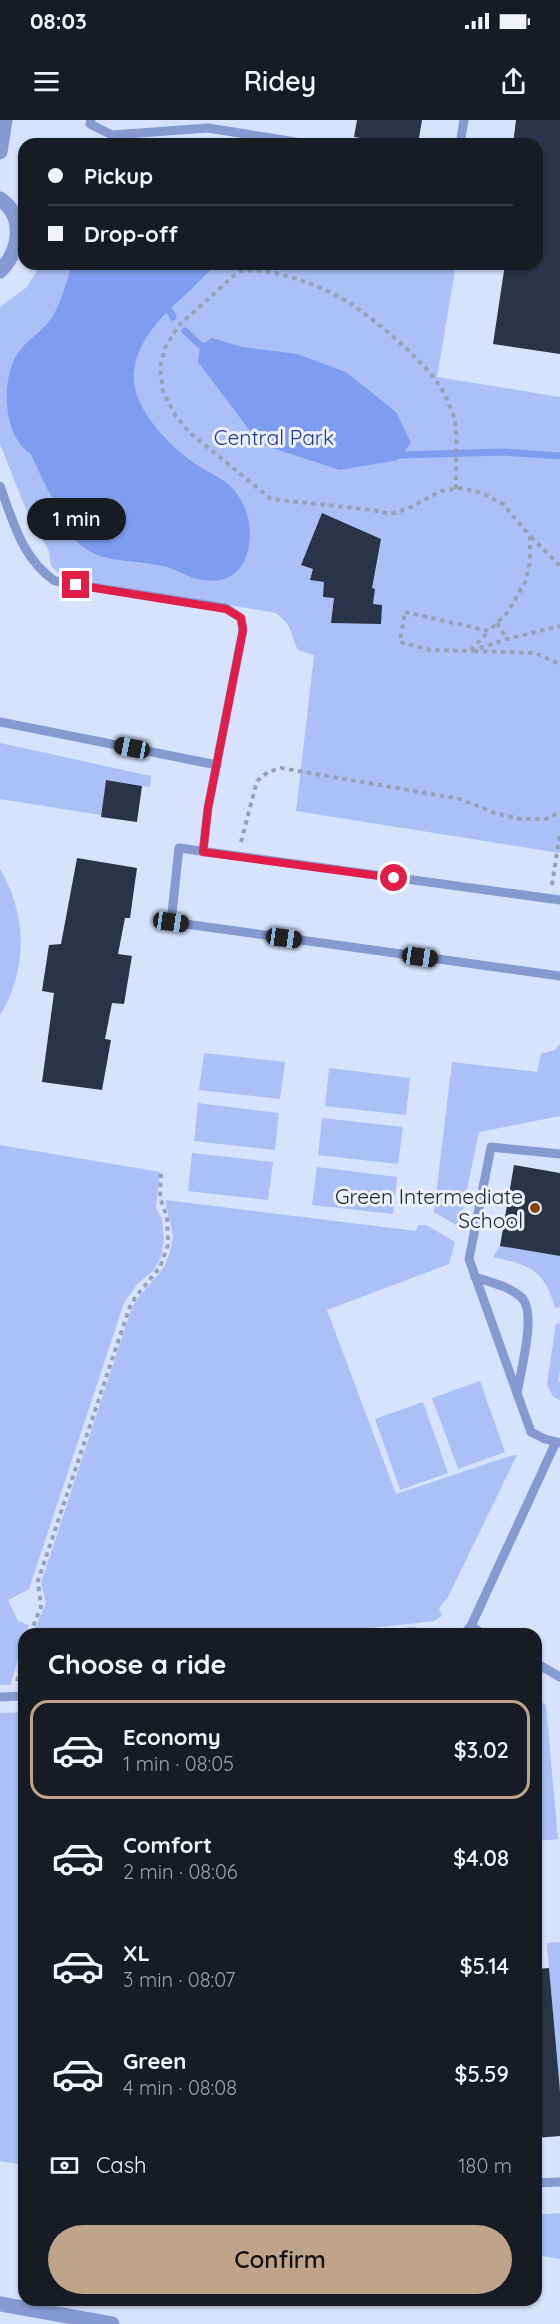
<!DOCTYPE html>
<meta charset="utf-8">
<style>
:root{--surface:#171b24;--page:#20242c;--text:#f1f3f6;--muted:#9ea1a6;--line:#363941;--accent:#bfa489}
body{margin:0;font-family:Quicksand,sans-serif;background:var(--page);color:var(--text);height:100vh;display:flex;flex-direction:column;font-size:22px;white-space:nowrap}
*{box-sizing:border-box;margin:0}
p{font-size:20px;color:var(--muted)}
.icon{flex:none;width:33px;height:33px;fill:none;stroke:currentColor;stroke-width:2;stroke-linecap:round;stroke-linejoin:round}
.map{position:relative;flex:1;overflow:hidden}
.details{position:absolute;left:18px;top:1508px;width:524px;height:678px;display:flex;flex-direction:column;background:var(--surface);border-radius:18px;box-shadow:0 2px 4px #0004}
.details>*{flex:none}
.top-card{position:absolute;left:18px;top:18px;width:525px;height:132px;border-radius:18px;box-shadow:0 2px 4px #0004;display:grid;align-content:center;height:132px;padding:0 30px;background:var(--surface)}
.end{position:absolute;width:27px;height:27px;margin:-14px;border:8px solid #e11d48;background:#fff;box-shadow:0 0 0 3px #fff}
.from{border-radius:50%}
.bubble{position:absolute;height:42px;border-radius:21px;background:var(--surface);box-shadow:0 2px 4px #0004;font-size:20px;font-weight:600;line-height:42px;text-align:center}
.car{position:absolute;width:18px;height:36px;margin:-18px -9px;border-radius:8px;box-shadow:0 0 4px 2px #0007;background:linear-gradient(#222 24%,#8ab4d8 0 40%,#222 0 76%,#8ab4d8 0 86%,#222 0)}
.top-card b{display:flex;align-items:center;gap:21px;height:57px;font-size:22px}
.top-card b+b{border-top:2px solid var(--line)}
.top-card i{width:15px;height:15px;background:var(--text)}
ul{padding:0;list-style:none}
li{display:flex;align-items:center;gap:18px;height:99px;margin:0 12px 9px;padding:0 18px;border:3px solid transparent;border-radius:18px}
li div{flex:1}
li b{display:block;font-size:22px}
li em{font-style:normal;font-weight:600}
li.on{border-color:var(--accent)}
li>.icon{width:54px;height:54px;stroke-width:1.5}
h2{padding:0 30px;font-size:27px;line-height:72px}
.pay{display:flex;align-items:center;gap:15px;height:66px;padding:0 30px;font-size:22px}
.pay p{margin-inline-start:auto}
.cta{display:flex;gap:12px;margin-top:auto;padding:12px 30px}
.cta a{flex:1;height:69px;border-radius:36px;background:var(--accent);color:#111;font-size:24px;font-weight:600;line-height:69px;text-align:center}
.status{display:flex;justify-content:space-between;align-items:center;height:42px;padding:0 30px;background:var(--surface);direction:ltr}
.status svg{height:16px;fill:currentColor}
header{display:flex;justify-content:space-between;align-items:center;height:78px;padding:0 30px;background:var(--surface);font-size:27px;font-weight:600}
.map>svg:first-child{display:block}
.green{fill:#aac0f6}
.water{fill:#7e9df0}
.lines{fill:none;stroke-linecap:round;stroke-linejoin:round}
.stream{stroke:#7e9df0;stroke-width:7}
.building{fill:#2b3348}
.path{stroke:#98a0b5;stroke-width:4;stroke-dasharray:4.5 4.5;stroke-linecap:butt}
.service{stroke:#849ad1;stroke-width:9}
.minor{stroke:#849ad1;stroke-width:15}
.route{stroke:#e11d48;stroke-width:8}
.poi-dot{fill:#824403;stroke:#ebf0fb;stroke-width:2}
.labels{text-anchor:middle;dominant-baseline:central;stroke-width:6;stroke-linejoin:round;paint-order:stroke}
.park-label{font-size:21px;fill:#203896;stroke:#ebf0fb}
.poi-label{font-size:21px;fill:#232731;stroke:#ebf0fb;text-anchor:end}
</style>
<div class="status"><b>08:03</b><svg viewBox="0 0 49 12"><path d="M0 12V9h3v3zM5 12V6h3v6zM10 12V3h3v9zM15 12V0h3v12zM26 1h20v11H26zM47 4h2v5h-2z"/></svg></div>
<header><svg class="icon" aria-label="menu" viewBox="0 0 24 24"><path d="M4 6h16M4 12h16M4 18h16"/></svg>Ridey<svg class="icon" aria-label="share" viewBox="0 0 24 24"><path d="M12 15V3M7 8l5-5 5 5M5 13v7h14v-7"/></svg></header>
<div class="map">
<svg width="560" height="2204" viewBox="0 0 560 2204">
<rect width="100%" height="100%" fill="#d7e2fd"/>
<g class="green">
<path d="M41,144H456L437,257L560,277V733L296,691L314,535L298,530C290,513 293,506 276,493L63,457L51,446L49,431L29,397L0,324V187L27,167Z"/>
<polygon points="0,623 151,656 150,667 106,660 101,695 0,679"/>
<path d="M0,749C27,794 28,850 0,895Z"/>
<polygon points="560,924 560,996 479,1012 459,1107 434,1092 452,942 537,952 541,934 555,930"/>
<polygon points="204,933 285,942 280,979 199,970"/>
<polygon points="329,948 410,958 406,995 325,986"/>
<polygon points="198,983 279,993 275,1030 194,1021"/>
<polygon points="322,998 403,1007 398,1044 318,1035"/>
<polygon points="0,1025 160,1052 156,1088 162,1099 164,1120 161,1137 153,1151 138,1163 124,1183 29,1469 8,1480 18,1501 29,1505 27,1513 24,1514 24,1522 10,1565 0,1565"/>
<polygon points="192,1033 273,1042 268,1080 188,1071"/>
<polygon points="317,1047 397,1057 393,1094 312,1085"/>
<polygon points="165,1080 416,1111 418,1105 426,1105 455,1122 449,1144 327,1190 396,1374 510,1336 517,1335 448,1477 439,1488 442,1496 434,1501 319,1514 33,1513 46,1483 41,1463 128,1199 135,1182 164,1147 170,1132 173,1116"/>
<path d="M500,1126L560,1136V1187L555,1188C544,1149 530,1145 493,1137Z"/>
<polygon points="556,1203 560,1204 560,1251 558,1261 560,1262 560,1280 553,1277 547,1264"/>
<polygon points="480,1261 505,1332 458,1349 432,1278"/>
<polygon points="423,1282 448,1353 400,1370 375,1299"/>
<polygon points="536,1579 546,1585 558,1719 537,1721"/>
<polygon points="24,1592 24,2045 0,2041 0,1593"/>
<polygon points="560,1822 560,1971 547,1826 547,1823"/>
<polygon points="560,2093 560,2139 536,2135 536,2095"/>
</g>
<g class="water">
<path d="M72,144H215C188,179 142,201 134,250C129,286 170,327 197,345C211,354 228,360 237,374C248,390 252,406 249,425C244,455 225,465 197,459C185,456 174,448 163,446C141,441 121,442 100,436C86,431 74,421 65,408C60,401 59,391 55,383C46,367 38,351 31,334C3,317 0,259 18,233C28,218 48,208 55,192C63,177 67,160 72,144Z"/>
<polygon points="212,218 242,227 297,234 346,252 396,292 411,323 398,340 340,350 260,324 198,242 200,225"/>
</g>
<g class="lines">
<g class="stream">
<polyline points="169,190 173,197"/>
<polyline points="185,211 200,225"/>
<polyline points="401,335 503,332 560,336"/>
</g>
</g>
<g class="building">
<polygon points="357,0 422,0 418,24 398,24 354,17"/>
<polygon points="516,0 560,0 560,234 493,224 505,144 537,144 537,24 513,24"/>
<polygon points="322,393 381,419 372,468 375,469 373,484 382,485 381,504 331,503 334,478 323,477 324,462 310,460 313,449 301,445"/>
<polygon points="106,660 142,666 137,702 101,697"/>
<polygon points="77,738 137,748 130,798 125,798 118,834 132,836 124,884 112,883 105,919 111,920 102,970 42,962 54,873 42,871 49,825 61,824"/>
<polygon points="514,1045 560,1053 560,1136 500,1126"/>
<polygon points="549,1848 560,1971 560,2016 536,2018 536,1849"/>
</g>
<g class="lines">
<g class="path">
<path d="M456,369C455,347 458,322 455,301C453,292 448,283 445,275C431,246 381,205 354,186C328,168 269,144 238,152L178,206L165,228L160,247L163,272L175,295L189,312L271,379L372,390L391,394L409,388L441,371L460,368L482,373L503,384L530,416V442L525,462L516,478L506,494L489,511"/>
<polyline points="531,417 560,446"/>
<polygon points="405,492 489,511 470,531 430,530 400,522"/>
<polyline points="497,503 507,519"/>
<polyline points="471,531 507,519 560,506"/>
<polyline points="474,531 535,533 560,544"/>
<polyline points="241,722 257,661 268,652 281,648 460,679 495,693 521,699 546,699 560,692"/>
<polyline points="552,765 560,713"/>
<polyline points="30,1514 41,1487 38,1461 129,1189 135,1178 160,1147 168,1125 167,1097 160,1078 161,1052"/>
<polyline points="17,1561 24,1535"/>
</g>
<g class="service">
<polyline points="91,0 90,4 112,15 208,8 308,24"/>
<polyline points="460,24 464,0"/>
<path d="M0,366C13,401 22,439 55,461L226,488L241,498L243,510L208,688L203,732"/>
<polyline points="0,602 217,645"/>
<polyline points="560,780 179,728 171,802 560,856"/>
<polyline points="560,1034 491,1027 469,1139 531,1312 545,1319 560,1323"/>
<path d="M475,1157C490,1162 511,1167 522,1178C537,1193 520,1253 517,1274"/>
<polyline points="471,1506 556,1322"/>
<polyline points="398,1514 410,1512 450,1514"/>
<polyline points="464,1514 471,1506 483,1514"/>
<polyline points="536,1543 560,1557"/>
<polyline points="0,1577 24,1576"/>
<polyline points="536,2063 560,2062"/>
</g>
<g class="minor">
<polyline points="0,32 5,0"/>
<path d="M0,79C26,97 20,131 0,151"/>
<polyline points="0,2184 112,2204"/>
</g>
</g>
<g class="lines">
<polyline class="route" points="76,465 226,489 241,498 243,510 208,688 203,732 394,758"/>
</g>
<circle class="poi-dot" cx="535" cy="1088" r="6"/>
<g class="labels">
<g class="park-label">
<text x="274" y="317">Central Park</text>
</g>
<g class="poi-label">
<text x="523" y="1076">Green Intermediate<tspan x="523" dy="24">School</tspan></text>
</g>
</g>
</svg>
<i class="end from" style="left:394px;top:758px"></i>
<i class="end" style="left:76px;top:465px"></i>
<div class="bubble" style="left:27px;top:378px;width:99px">1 min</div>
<i class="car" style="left:132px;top:628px;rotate:281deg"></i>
<i class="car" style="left:171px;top:802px;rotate:98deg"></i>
<i class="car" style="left:284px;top:818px;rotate:98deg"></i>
<i class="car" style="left:420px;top:837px;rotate:98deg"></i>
<div class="top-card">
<b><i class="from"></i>Pickup</b>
<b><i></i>Drop-off</b>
</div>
<section class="details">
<h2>Choose a ride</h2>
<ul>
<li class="on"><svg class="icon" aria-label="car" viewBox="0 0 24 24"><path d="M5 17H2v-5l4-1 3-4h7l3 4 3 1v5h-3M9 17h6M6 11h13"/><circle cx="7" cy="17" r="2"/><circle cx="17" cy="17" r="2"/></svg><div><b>Economy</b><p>1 min · 08:05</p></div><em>$3.02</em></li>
<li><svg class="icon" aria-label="car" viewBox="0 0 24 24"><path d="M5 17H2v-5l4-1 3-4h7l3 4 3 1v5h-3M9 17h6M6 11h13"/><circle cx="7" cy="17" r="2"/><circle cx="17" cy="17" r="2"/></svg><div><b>Comfort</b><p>2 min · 08:06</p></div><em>$4.08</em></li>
<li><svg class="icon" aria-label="car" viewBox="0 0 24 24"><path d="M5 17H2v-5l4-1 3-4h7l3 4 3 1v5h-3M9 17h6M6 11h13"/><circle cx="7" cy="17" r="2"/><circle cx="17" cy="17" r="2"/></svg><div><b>XL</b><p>3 min · 08:07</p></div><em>$5.14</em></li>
<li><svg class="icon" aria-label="car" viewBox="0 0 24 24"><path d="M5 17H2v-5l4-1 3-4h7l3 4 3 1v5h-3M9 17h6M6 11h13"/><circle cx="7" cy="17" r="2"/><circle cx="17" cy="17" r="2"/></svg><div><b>Green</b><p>4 min · 08:08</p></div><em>$5.59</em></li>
</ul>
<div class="pay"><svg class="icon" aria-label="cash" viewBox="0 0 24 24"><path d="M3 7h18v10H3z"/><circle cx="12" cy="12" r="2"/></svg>Cash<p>180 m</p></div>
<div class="cta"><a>Confirm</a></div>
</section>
</div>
